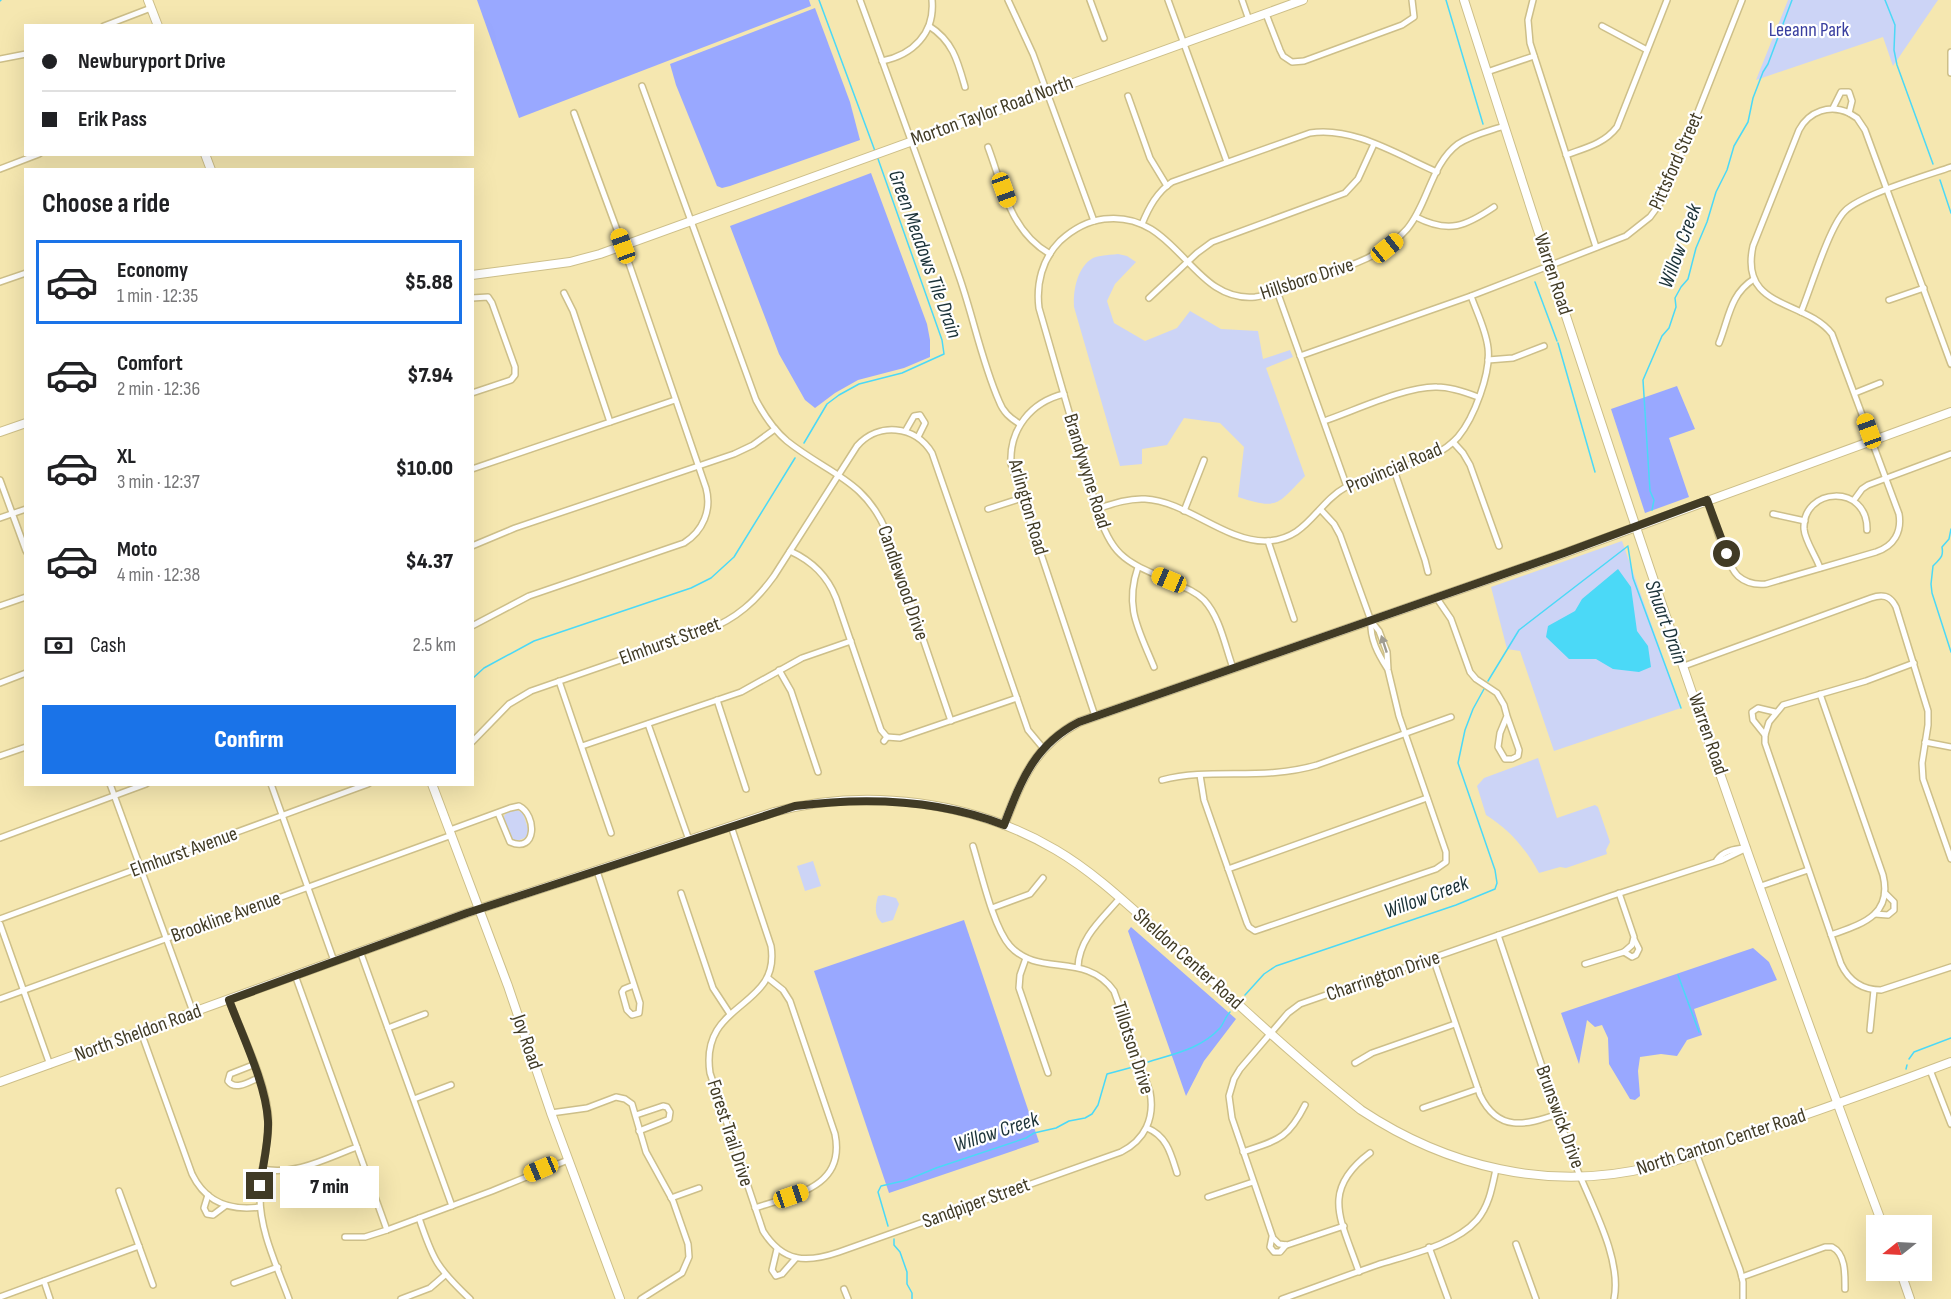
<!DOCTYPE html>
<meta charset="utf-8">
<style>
:root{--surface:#fff;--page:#f6f6f6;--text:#202124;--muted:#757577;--line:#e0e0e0;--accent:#1a73e8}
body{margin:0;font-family:"Sofia Sans Condensed",sans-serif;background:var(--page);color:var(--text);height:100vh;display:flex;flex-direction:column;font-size:22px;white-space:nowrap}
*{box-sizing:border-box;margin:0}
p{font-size:20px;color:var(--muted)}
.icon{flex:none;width:33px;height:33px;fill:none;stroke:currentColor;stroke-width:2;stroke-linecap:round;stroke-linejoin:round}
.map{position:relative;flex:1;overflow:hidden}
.side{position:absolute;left:24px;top:168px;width:450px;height:618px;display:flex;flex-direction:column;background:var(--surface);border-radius:0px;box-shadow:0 6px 24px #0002}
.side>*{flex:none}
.hud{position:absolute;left:24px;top:24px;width:450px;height:132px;border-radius:0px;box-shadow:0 6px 24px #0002;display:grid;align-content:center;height:132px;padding:0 18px;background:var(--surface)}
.needle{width:39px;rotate:252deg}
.controls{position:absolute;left:1866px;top:1215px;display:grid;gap:12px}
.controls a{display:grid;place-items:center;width:66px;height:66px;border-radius:0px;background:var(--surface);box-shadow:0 6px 24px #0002;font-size:30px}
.end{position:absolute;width:27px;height:27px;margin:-14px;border:8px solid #413b25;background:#fff;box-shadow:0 0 0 3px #fff}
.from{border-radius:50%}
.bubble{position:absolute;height:42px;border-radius:0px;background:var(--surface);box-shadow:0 6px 24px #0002;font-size:20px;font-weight:800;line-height:42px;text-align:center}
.car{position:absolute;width:18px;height:36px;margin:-18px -9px;border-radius:8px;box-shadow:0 0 4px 2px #0007;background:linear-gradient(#f5c518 24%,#345 0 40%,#f5c518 0 76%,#345 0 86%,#f5c518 0)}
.hud b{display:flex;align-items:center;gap:21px;height:57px;font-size:22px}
.hud b+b{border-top:2px solid var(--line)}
.hud i{width:15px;height:15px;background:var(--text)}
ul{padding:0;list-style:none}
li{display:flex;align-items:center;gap:18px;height:84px;margin:0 12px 9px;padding:0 6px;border:3px solid transparent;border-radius:0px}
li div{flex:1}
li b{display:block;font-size:22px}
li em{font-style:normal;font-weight:800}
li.on{border-color:var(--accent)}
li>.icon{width:54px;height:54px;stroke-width:1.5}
h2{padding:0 18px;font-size:27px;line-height:72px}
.pay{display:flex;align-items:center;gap:15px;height:66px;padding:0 18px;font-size:22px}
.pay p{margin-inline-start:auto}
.action{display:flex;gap:12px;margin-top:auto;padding:12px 18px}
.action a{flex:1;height:69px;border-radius:0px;background:var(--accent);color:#fff;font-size:24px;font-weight:800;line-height:69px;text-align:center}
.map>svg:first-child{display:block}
.green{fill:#ccd4f6}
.forest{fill:#99a8ff}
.water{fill:#4bd9f7}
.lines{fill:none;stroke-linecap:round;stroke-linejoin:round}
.stream{stroke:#4bd9f7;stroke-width:1.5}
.street-casing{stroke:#cdbf89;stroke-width:8}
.secondary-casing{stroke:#cdbf89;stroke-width:10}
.street{stroke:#fff;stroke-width:5}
.secondary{stroke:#fff;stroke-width:8}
.oneway{fill:#a09d92}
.route{stroke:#413b25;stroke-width:8}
.labels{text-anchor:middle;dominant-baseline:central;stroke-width:4.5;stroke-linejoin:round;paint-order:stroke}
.park-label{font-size:20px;fill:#393e9f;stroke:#fff}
.street-label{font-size:20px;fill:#413b25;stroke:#fff}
.water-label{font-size:21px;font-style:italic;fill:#1b3238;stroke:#fff}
</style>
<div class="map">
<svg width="1951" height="1299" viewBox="0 0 1951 1299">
<rect width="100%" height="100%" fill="#f5e7b0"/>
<g class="green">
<polygon points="1788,0 1938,0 1893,66 1883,37 1756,80"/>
<path d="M1118,254L1127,256L1136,262L1115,284L1107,301L1114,323L1145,341L1177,328L1190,311L1221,329L1258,331L1263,359L1290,350L1293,357L1266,368L1305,476C1277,505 1278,510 1238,497L1244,447L1220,423L1184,418L1167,445L1142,449V464L1120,466L1074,307C1073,291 1077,267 1093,258C1100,255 1111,255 1118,254Z"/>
<polygon points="1622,541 1681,708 1554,751 1520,651 1507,649 1491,587"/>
<path d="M1538,758L1557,818L1595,805L1598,807L1610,842L1606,850L1607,854L1566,868L1560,867L1539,873C1526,849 1510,830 1486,815L1477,786L1484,778Z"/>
<polygon points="515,809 523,813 529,832 527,837 517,841 511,840 503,818 506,813"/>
<polygon points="813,861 821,886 805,891 797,866"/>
<path d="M884,895L896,898L899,904L893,920L882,923C874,916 875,906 878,896Z"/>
</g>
<g class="forest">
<polygon points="477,0 809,0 811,6 519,118"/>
<polygon points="815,8 850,102 860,140 730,186 722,188 717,186 676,85 670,64"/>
<polygon points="871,173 927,324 930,340 930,357 904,368 858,380 835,393 815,408 805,400 779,354 730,226"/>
<polygon points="1677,386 1695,429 1669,438 1689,497 1645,513 1611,409"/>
<polygon points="964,920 1039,1142 889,1193 814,971"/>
<polygon points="1131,927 1236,1019 1204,1061 1186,1096 1128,931"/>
<polygon points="1753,948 1769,962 1777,980 1694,1009 1702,1035 1687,1040 1677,1056 1661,1054 1640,1057 1638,1071 1640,1096 1635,1100 1630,1099 1609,1064 1608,1038 1602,1025 1595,1027 1587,1020 1579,1064 1561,1013"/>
</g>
<polygon class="water" points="1618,569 1631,587 1637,631 1648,646 1651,667 1639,672 1613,669 1596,659 1569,659 1546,637 1548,626 1575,611 1582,599"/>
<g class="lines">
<g class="stream">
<polyline points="819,0 875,151"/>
<polyline points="1446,0 1483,124"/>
<polyline points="1885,0 1895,25 1894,50 1897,65 1933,164"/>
<polyline points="0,1 1,0"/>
<polyline points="1940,180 1951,213"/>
<polyline points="1535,282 1557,341"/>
<polyline points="1558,343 1595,472"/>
<polyline points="804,443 827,404 839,395 859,384 902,373 944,354 942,340 877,156"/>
<polyline points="1652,510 1654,500 1650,491 1643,380 1662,336 1669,328 1676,307 1675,298 1681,287 1688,279 1696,248 1707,222 1716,192 1727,170 1734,146 1748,122 1753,98 1763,72 1768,64 1792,0"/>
<path d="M1951,529L1949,539L1942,547C1944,558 1939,559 1933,566L1931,584L1932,593L1951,652"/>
<polyline points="1628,547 1633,578 1681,708"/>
<polyline points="472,679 484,668 534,641 691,588 711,578 734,557 795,458"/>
<polyline points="1488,681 1519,630 1628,546"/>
<polyline points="1678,975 1699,1032"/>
<polyline points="1245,995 1264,974 1276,966 1456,905 1495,889 1497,883 1495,870 1458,763 1465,730 1473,709 1484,689"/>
<polyline points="1909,1059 1914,1052 1951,1038"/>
<path d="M1148,1062C1173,1054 1201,1049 1220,1028C1224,1023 1225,1017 1230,1012"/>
<polyline points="1906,1069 1907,1065"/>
<polyline points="888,1226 878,1192 881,1186 907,1180 936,1168 1026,1138 1034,1133 1056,1128 1069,1121 1085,1118 1092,1114 1098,1105 1107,1074 1133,1067"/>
<polyline points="894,1239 894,1245 900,1252 907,1272 907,1284 912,1293 912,1299"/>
</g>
<defs>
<g id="street">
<path d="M860,0C894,93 928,186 960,279C974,320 982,362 999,401C1003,412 1010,418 1020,424"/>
<polyline points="1008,0 1033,54 1094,221"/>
<polyline points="1090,0 1104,38"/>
<polyline points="1168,0 1227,162"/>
<polyline points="1242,0 1249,20"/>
<polyline points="1533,0 1528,20 1530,43 1596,247"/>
<polyline points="1266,14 1280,50 1283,56 1292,62 1304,61 1402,25 1414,17 1412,0"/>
<polyline points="104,26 151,8"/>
<path d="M929,26C953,41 958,62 965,87"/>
<polyline points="1602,26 1647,50"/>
<polyline points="1951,52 1951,73"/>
<polyline points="0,59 26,54"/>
<path d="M882,61C913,55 935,33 932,0"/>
<polyline points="1487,72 1534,56"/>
<path d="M642,86L756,400C764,415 774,430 787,441C828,474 865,479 887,533L951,721"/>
<polyline points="1128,96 1150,158 1167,186"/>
<polyline points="1849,113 1857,118 1865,130 1951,364"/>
<path d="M988,147C1003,187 1010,231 1050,254"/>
<path d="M1566,155C1585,148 1604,144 1617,127L1667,0"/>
<polyline points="0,169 39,154"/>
<path d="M1416,217C1449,234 1466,226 1494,207"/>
<path d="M1142,224C1149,207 1157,192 1172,182L1310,133C1353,126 1398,155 1437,172"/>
<polyline points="0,282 26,273"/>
<polyline points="1277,291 1347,487"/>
<polyline points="564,293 573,311 610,422"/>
<polyline points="472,298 488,297 492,303 515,367 515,375 511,380 472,393"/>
<polyline points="1149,298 1197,253 1212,242 1345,193 1358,179 1374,144"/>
<polyline points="1889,300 1924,288"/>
<path d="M1801,312C1811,288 1829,227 1845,211C1860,195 1928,175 1951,167"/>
<path d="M1719,343C1729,318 1730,294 1754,279"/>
<polyline points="1300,356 1471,296 1626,236 1650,217 1664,198 1742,0"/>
<polyline points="1488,360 1513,358 1544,346"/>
<polyline points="1855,393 1880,383"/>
<path d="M1064,394C1031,402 1009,429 1011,464L1095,716"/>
<path d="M1324,421C1354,411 1406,386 1437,387C1451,387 1465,392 1478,397"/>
<polyline points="906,430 914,416 920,415 925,423 918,437"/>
<polyline points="1453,442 1463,453 1470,465 1499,546"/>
<polyline points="472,469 675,400"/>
<polyline points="1394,470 1425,560 1428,572"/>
<polyline points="0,480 26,551"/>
<path d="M1707,500C1714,519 1725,563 1738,576C1746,583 1756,585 1766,584L1876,552C1894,546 1902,532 1899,514L1832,334C1805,299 1739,310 1753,246L1799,130C1809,111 1830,104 1849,113L1852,101L1849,92H1841L1833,108"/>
<polyline points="1854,500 1862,489 1868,485 1951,454"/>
<polyline points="988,509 1022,498"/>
<path d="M1097,509C1112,504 1129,498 1145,499C1186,501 1224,541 1265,541C1308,540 1315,504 1346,487C1373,473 1405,469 1432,456C1442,451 1451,445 1458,437C1474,418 1491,373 1488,348C1486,330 1477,313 1471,296"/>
<polyline points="1184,511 1204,460"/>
<polyline points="1773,514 1805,521"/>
<polyline points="0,518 26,509"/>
<polyline points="1268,541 1294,619"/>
<polyline points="472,546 515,528 734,454 753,445 775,429"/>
<path d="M790,551C812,561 827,575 836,598L881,730L887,737"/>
<path d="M1138,567C1124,608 1139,630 1154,667"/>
<path d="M1820,568C1816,556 1805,541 1804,529C1802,487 1868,483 1867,530"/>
<polyline points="1436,597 1451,619 1470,672 1476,679 1497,693 1504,705 1507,716 1500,733 1498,747 1505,759 1512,759 1518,756 1519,750 1507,716"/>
<polyline points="0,606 26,597"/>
<path d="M1371,622C1370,639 1378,654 1387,668"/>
<path d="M472,626L529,596L684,543C703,531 712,510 706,488L623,246L574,113"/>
<path d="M1914,663L1866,681L1783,705L1769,722L1765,735V743L1841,964C1849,981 1862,990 1881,990L1951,967"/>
<path d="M1684,666L1871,598C1882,594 1890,595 1896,607L1928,711V725L1922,763L1923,779L1951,859"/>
<path d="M1233,668C1225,646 1220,617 1204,600C1196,592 1186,588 1176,584C1130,562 1113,562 1097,509L1039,308C1036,284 1042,259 1060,241C1072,230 1088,221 1104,219C1178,210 1190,303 1255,297C1271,295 1287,287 1302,282C1339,269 1380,260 1407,229C1428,204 1431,164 1458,144C1471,135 1489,131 1504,126"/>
<polyline points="779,670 791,691 818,772"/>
<polyline points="559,681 611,833"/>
<polyline points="0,683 26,673"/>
<path d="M1820,694L1883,875C1893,916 1861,924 1831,935"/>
<polyline points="717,700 746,789"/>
<polyline points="648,724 689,840"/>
<polyline points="1765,735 1753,720 1752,712 1758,708 1775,712"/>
<polyline points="884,741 887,737 900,738 1017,698"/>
<path d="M472,742L509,704L531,691L707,630C736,619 756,601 774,576L857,446C878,422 915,425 932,453L1028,730L1043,748"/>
<polyline points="1925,742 1951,747"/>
<polyline points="582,746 741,692 802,658 851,641"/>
<polyline points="0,756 26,747"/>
<polyline points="1200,775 1204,800 1247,923 1249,927 1255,931 1436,869 1446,862 1446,852 1399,716 1388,670 1387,652 1379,631 1371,621 1340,535 1334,524 1321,510"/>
<path d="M1162,780C1212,767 1263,781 1317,765L1451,717"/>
<polyline points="110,784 193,1012"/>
<polyline points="271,784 334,961"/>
<path d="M731,826L771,946C781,1010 699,1000 710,1073L763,1231C783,1263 807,1263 839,1252L1121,1152C1145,1140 1155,1118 1150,1092L1114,991C1085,951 1039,978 1010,946C993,927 981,872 973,846"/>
<path d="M450,830L510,808L519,806C537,815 537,854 510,842L498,813"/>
<polyline points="0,838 146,784"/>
<path d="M1717,860C1723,851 1734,849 1745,848"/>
<polyline points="1228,869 1427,798"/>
<polyline points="597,871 640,1003 639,1013 632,1015 627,1010 622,992 624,989 634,985"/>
<polyline points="1761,886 1808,870"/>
<polyline points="681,893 713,988 730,1014"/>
<polyline points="992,908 1030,894 1043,878"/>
<polyline points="1875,914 1888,915 1894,910 1894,902 1885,893"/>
<polyline points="0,919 368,784"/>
<polyline points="0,924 50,1065"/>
<path d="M1498,935C1523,1009 1547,1083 1572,1156C1586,1196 1623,1256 1614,1299"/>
<polyline points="360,951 452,1206"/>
<polyline points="1624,952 1632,957 1636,955 1639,949 1634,939"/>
<polyline points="1026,958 1020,975 1019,988 1048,1073"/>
<path d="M1433,958L1480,1095C1498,1133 1526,1125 1558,1114"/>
<polyline points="1585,964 1624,952 1632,945 1634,937 1619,893"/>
<path d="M1078,967C1079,938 1102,919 1120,898"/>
<polyline points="295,975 387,1230"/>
<polyline points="0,999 452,835"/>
<path d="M229,1000C242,1034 264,1078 268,1112C271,1140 260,1167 260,1194C259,1230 277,1266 289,1299"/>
<polyline points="388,1028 425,1014"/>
<polyline points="1870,1030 1874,990"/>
<path d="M141,1032L192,1174C206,1203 230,1211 260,1207"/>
<polyline points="1355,1063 1372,1053 1455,1024"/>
<path d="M253,1065L230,1074L228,1081C235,1091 249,1082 258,1078"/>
<polyline points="1930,1070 1951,1124"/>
<polyline points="414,1099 451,1085"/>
<polyline points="1423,1108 1478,1089"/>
<polyline points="551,1113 587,1108 616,1097 625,1099 632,1104 646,1152 673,1201 688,1244 689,1257 682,1273 641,1299"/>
<polyline points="636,1115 663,1106 667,1107 670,1112 669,1119 667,1120 639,1131"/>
<path d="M1147,1128C1167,1136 1171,1154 1177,1173"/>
<path d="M1243,1152C1278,1140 1288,1139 1305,1105"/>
<polyline points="1696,1153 1740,1270 1743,1282 1743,1299"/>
<path d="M262,1169C295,1176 327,1158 357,1147"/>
<polyline points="119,1191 153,1285"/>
<polyline points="208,1195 204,1208 207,1214 213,1215 225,1206"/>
<polyline points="1208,1197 1253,1182"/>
<polyline points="671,1198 699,1188"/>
<path d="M755,1208C793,1195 846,1188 835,1134L790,1001L783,990L768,978"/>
<path d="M419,1218C433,1260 437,1268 470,1299"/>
<polyline points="1344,1226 1287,1245 1279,1244 1273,1238 1232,1118 1229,1096 1234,1079 1240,1069 1288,1013 1300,1004 1611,896 1722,860 1747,848"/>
<polyline points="345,1237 365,1237 387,1230 492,1191 568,1160"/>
<polyline points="1272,1237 1270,1247 1274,1252 1280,1252 1286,1245"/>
<polyline points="1516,1244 1536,1299"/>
<polyline points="1429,1247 1448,1299"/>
<polyline points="777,1249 772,1270 776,1276 782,1274 796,1258"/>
<path d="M1359,1272C1342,1221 1319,1191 1370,1153"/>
<path d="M1742,1277L1825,1247H1832C1846,1254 1845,1275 1845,1289"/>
<polyline points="44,1281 50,1299"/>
<polyline points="234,1283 278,1267"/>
<polyline points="844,1289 848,1299"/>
<polyline points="0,1297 139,1246"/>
<polyline points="401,1299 430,1288 445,1275"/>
<path d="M1282,1299C1314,1288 1345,1276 1377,1265C1408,1255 1455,1245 1477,1220C1489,1206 1492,1188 1496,1169"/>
</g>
<g id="secondary">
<polyline points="148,0 158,26"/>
<path d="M1464,0C1595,411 1731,821 1883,1226"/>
<polyline points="205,154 211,170"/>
<polyline points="472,275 570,262 600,254 1303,0"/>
<polyline points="0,432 26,423"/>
<polyline points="432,784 508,986 551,1113 620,1299"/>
<path d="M1004,825C1021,781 1034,746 1079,722L1565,553L1951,412"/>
<path d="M0,1082L467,913L774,812C867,787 973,801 1056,850C1095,873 1128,905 1162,935C1228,994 1292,1056 1361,1110C1447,1167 1549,1192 1651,1167C1690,1158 1729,1142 1767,1128C1829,1107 1890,1085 1951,1062"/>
<polyline points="1900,1270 1910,1299"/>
</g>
</defs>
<use href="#street" class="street-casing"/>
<use href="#secondary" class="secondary-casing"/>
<use href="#street" class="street"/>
<use href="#secondary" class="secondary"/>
</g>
<defs><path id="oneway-solid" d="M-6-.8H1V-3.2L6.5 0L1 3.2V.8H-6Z" transform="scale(1.5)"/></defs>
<use class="oneway" href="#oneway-solid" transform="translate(1384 644) rotate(-108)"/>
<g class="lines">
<path class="route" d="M260,1186C263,1164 269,1142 268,1121C266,1084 242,1035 229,1000L467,913L795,806C866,797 937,799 1004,825C1021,781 1034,745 1079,722L1564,553L1707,500L1727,554"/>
</g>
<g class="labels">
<g class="park-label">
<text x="1809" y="30">Leeann Park</text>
</g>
<g class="street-label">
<text transform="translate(992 111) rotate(-20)">Morton Taylor Road North</text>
<text transform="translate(1676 161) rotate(-66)">Pittsford Street</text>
<text transform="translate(1553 274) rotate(72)">Warren Road</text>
<text transform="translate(1307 279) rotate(-18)">Hillsboro Drive</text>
<text transform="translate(1394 468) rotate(-23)">Provincial Road</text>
<text transform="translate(1087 471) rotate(73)">Brandywyne Road</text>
<text transform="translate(1028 507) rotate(74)">Arlington Road</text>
<text transform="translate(903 583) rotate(71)">Candlewood Drive</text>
<text transform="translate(670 641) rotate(-20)">Elmhurst Street</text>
<text transform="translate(1708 734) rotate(71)">Warren Road</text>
<text transform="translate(184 852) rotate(-20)">Elmhurst Avenue</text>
<text transform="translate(226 917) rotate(-20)">Brookline Avenue</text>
<text transform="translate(1188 959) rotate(42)">Sheldon Center Road</text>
<text transform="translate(1383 976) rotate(-19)">Charrington Drive</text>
<text transform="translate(138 1033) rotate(-20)">North Sheldon Road</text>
<text transform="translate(527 1042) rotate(71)">Joy Road</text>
<text transform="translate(1133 1048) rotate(72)">Tillotson Drive</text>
<text transform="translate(1560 1117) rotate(70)">Brunswick Drive</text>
<text transform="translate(730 1133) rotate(72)">Forest Trail Drive</text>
<text transform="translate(1721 1142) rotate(-18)">North Canton Center Road</text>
<text transform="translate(976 1203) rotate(-20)">Sandpiper Street</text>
</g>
<g class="water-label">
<text transform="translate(1680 246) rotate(-70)">Willow Creek</text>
<text transform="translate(925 254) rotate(70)">Green Meadows Tile Drain</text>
<text transform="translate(1666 622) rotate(70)">Shuart Drain</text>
<text transform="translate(1426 897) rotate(-20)">Willow Creek</text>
<text transform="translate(996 1132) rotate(-18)">Willow Creek</text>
</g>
</g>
</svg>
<div class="controls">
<a><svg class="needle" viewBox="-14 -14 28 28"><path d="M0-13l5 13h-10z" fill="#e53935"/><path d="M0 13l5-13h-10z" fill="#757577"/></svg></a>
</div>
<i class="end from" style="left:1727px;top:554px"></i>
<i class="end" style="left:260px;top:1186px"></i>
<div class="bubble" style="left:280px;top:1166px;width:99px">7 min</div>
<i class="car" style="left:1004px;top:190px;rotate:160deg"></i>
<i class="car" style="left:623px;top:246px;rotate:340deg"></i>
<i class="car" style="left:1387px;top:248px;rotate:51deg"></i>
<i class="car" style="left:1869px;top:431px;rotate:340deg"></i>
<i class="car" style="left:1169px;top:580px;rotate:293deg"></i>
<i class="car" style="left:541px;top:1169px;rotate:247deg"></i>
<i class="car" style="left:791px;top:1196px;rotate:71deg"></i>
<div class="hud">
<b><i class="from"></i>Newburyport Drive</b>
<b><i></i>Erik Pass</b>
</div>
<section class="side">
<h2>Choose a ride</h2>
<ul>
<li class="on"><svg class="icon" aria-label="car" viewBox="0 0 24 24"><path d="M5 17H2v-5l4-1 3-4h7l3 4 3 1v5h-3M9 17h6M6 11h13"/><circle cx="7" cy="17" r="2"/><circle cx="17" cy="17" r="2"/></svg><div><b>Economy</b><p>1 min · 12:35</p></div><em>$5.88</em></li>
<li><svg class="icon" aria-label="car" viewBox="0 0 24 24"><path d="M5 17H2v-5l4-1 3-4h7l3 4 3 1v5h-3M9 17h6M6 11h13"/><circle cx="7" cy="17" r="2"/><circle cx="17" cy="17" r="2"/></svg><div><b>Comfort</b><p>2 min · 12:36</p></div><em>$7.94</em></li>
<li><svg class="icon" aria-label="car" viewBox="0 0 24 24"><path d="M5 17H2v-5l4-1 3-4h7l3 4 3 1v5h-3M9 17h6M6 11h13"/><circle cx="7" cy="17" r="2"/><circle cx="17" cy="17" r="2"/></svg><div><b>XL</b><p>3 min · 12:37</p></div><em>$10.00</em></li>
<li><svg class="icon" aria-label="car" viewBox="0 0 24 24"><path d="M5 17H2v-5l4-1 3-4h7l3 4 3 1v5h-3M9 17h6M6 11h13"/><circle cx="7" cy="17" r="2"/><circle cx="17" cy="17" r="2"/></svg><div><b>Moto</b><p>4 min · 12:38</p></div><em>$4.37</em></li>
</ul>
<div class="pay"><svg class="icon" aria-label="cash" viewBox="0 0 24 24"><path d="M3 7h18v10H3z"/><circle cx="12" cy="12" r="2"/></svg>Cash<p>2.5 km</p></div>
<div class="action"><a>Confirm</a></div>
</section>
</div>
